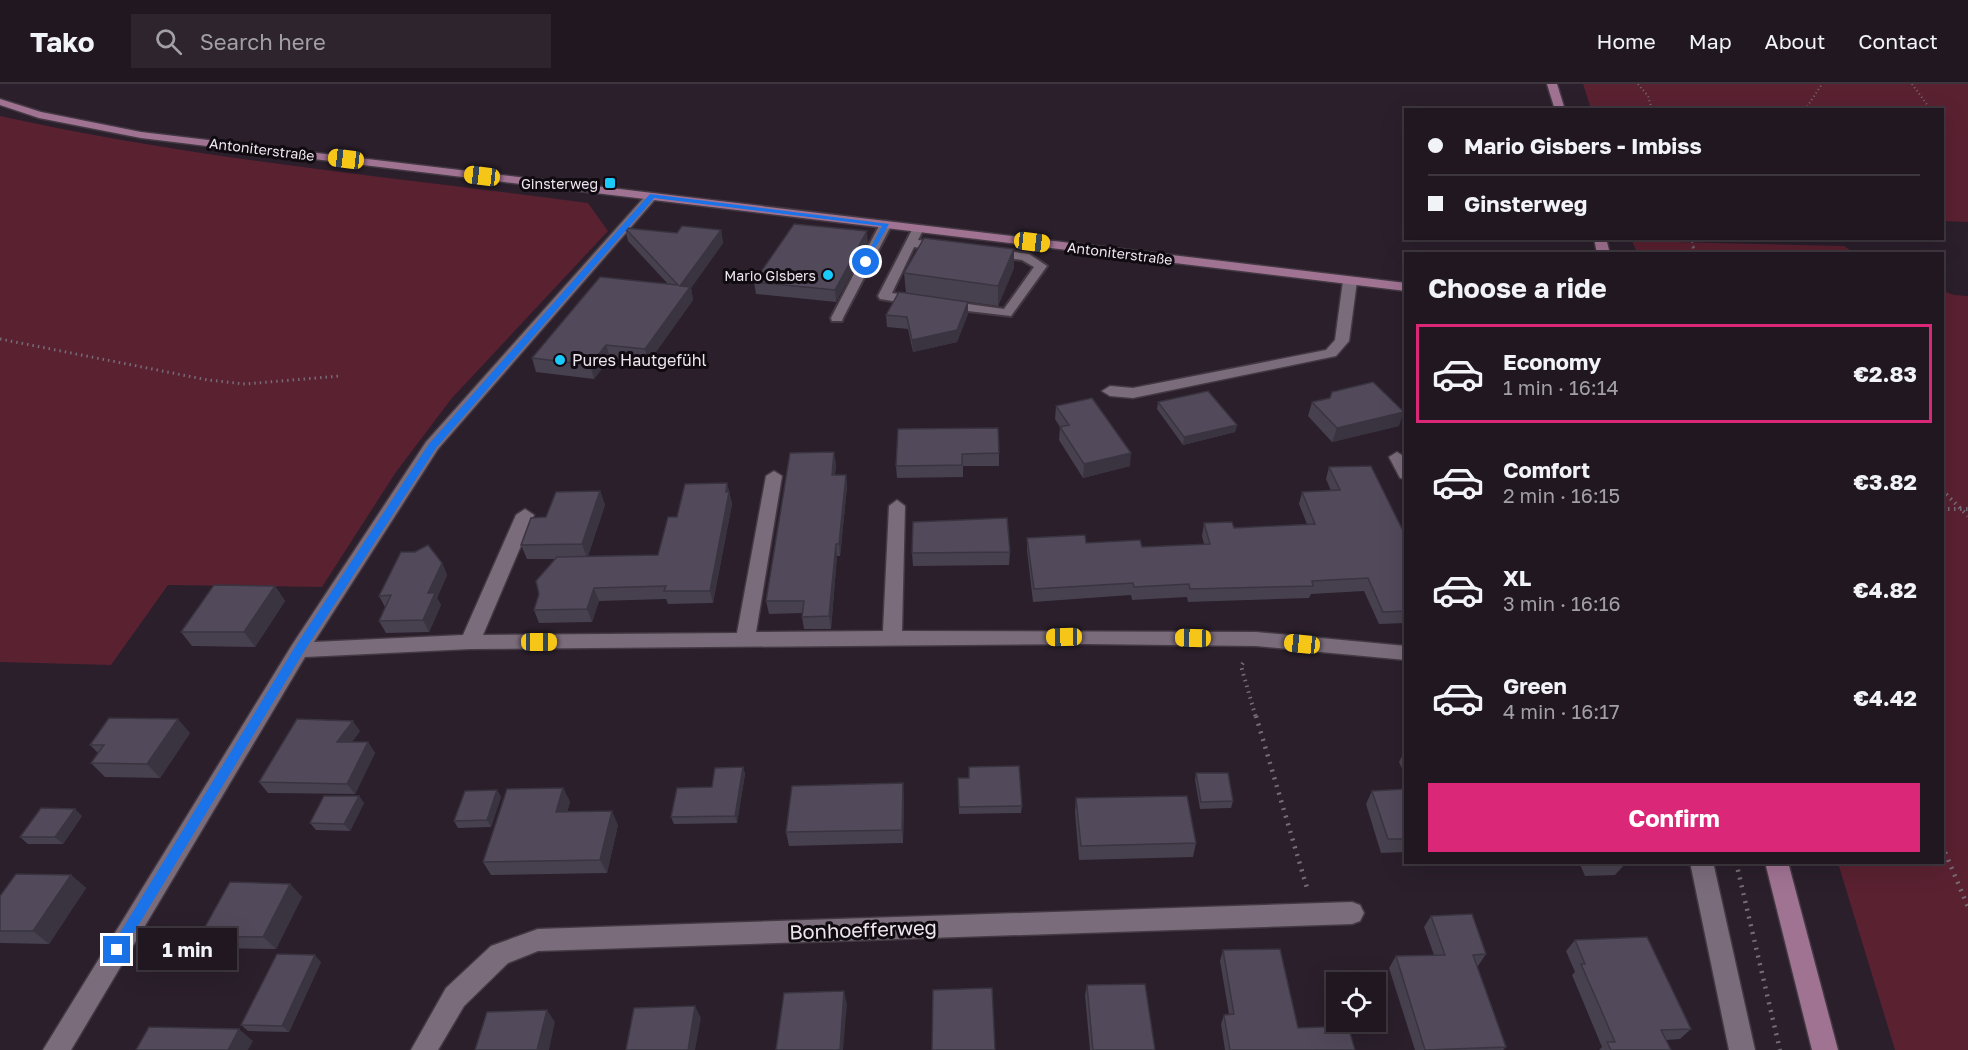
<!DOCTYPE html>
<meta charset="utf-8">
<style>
:root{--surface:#201720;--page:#2d242d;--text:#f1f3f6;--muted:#a29fa5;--line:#3d363e;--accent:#db2777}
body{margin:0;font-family:"Golos Text",sans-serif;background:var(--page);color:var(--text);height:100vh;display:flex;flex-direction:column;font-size:22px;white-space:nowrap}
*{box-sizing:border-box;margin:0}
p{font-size:20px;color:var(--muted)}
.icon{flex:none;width:33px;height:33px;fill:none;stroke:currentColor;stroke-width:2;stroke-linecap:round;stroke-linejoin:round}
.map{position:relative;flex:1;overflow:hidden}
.panel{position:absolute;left:1404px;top:168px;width:540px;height:612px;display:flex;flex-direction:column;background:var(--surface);border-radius:0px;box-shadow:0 6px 24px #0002,0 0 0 2px var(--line)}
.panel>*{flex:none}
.banner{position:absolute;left:1404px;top:24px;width:540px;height:132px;border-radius:0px;box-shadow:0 6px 24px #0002,0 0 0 2px var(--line);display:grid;align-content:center;height:132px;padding:0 24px;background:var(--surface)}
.controls{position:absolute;left:1326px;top:888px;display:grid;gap:12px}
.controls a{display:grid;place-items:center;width:60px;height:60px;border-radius:0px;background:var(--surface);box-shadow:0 6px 24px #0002,0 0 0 2px var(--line);font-size:30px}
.end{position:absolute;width:27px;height:27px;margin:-14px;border:8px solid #1a73e8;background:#fff;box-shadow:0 0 0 3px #fff}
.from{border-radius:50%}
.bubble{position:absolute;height:42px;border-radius:0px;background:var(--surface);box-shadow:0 6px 24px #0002,0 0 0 2px var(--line);font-size:20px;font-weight:700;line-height:42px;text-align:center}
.car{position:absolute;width:18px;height:36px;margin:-18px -9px;border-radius:8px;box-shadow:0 0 4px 2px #0007;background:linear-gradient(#f5c518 24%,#345 0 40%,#f5c518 0 76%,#345 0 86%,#f5c518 0)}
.banner b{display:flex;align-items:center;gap:21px;height:57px;font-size:22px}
.banner b+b{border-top:2px solid var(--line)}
.banner i{width:15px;height:15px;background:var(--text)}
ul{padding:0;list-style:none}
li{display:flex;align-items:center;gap:18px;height:99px;margin:0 12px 9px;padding:0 12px;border:3px solid transparent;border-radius:0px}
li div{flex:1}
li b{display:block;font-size:22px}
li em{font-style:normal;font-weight:700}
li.on{border-color:var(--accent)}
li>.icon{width:54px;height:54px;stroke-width:1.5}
h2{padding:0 24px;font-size:27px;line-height:72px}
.cta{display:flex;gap:12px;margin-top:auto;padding:12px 24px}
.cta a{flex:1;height:69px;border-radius:0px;background:var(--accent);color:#fff;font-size:24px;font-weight:700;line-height:69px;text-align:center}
header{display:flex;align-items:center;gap:36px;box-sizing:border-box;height:84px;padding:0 30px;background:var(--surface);border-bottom:2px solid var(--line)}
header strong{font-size:28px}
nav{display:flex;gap:33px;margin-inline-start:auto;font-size:21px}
.search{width:420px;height:54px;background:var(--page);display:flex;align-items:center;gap:15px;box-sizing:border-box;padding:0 21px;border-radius:0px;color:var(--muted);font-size:22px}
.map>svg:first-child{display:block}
.green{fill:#5a2131}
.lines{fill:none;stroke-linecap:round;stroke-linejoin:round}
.lane-casing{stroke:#433943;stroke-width:4}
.street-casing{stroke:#433943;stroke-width:3}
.secondary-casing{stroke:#433943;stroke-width:3}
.path-far3{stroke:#766c76;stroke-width:2;stroke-dasharray:1 3;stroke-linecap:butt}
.path-far2{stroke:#766c76;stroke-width:3;stroke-dasharray:1.5 4;stroke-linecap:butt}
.path-far1{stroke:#766c76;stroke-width:4;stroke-dasharray:1.5 4.5;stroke-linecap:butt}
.path{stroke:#766c76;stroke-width:4.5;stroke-dasharray:2 6;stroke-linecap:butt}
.lane{fill:#7b6c7b;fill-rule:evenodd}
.street{fill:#7b6c7b;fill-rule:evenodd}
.secondary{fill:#a17393;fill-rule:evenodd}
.wall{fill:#47404e}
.shaded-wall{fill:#393440}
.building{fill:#524a5b;stroke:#393440;stroke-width:1.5}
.route{fill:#1a73e8}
.poi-dot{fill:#1acafc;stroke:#100b10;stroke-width:2}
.labels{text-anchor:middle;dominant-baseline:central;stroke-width:6;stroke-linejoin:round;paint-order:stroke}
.far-street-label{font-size:14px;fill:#eee6ee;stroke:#100b10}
.far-poi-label{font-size:14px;fill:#eee6ee;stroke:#100b10;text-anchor:end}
.poi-label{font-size:16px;fill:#eee6ee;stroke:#100b10;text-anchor:start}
.near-street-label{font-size:20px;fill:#eee6ee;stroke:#100b10}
</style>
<header>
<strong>Tako</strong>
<div class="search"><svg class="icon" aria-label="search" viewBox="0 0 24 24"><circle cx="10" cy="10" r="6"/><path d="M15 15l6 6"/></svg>Search here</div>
<nav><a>Home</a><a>Map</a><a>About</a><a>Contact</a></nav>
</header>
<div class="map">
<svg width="1968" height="966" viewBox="0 0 1968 966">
<rect width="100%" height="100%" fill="#2a1f2b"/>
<g class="green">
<polygon points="1583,0 1968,0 1968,138 1943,137 1942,26 1591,25"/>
<path d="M0,32C193,75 392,93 588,119L608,147L452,314L396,388L322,503L168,501L111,581L0,578Z"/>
<polygon points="1632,157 1844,162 1854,169 1637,169"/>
<polygon points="1943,207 1954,211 1968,212 1968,966 1895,966 1838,779 1942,778"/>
</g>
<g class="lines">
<defs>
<g id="lane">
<polygon points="886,137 892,140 843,234 842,237 832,237 831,234 880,140"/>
<polygon points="914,142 924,144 918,156 941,159 947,163 941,167 914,163 892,209 918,213 924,217 918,221 880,215 878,212"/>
<polygon points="994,165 1029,170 1047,182 1011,232 942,224 940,221 946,217 1004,225 1034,183 1022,176 990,171 988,169"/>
</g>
<g id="street">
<polygon points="648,109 658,112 438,365 314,558 463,551 516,431 525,425 534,431 483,551 737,549 766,392 774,387 782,392 756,548 883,547 889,422 897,416 905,422 902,547 1256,548 1406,562 1406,576 1256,562 1087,560 470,565 305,573 71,966 43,966 292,561 426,358"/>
<polygon points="1350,193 1357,197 1349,257 1336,272 1133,314 1110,312 1102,307 1110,302 1133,304 1326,266 1335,256 1343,197"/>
<polygon points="1397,368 1406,374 1406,395 1400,394 1389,373"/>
<polygon points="1690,778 1713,778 1755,966 1729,966"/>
<polygon points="1352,818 1360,821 1364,829 1360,837 1352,840 538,867 508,879 464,922 438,966 411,966 446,904 491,862 538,845"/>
</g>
<g id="secondary">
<polygon points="1547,0 1557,0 1565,26 1555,26"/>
<polygon points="0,15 41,28 141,48 1406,199 1406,207 141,54 39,34 0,21"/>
<polygon points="1594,154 1606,154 1610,170 1597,170"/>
<polygon points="1765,778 1788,778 1838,966 1812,966"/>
</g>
</defs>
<use href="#lane" class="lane-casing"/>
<use href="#street" class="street-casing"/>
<use href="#secondary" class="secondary-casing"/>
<g class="path-far3">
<polyline points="1638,0 1648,12 1652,26"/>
<polyline points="1912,0 1931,26"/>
<polyline points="1805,26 1822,0"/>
<polyline points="1691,154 1694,164"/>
</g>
<g class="path-far2">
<polyline points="1693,163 1695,170"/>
<polyline points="0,255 208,296 245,300 340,292"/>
</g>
<g class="path-far1">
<polyline points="1942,406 1968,432"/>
<polyline points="1942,425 1968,425"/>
<polyline points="1243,579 1241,582 1256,634"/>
</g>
<g class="path">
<polyline points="1256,632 1307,804"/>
<polyline points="1942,761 1968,823"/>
<polyline points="1736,778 1780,966"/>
</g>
<use href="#lane" class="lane"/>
<use href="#street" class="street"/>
<use href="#secondary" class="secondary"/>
</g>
<g class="wall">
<polygon points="625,144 677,149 721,146 723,159 691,204 693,216 648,279 610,274 594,295 536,288 532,274 668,200 628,157"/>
<polygon points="868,159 836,218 756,210 754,198"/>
<polygon points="1014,165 1014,184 998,222 906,209 904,189"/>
<polygon points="968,230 957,258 913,268 908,245 887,243 886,231"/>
<polygon points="1158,318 1237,341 1235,348 1183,361 1157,325"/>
<polygon points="1312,318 1399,342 1332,358 1308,332"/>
<polygon points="1056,322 1130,382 1083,394 1059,356 1060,343 1055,335"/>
<polygon points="898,345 999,369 999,382 963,382 963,393 897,394 896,382"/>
<polygon points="836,380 835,391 846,391 847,403 840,472 837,472 831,545 804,545 802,533 803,529 769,530 766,517"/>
<polygon points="1329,383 1406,453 1406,539 1379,540 1364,507 1311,510 1309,514 1188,518 1187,513 1132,516 1131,511 1033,518 1027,466 1027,454 1142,463 1204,460 1202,452 1204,439 1234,444 1307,440 1299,420 1302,408 1331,407 1326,395"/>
<polygon points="727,399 732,420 713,519 668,520 666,515 599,517 592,538 539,539 534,526 539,510 556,475 527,475 521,461 546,433 600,407 605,421 588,472 658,471 677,433"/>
<polygon points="1010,468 1009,481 913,482 912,469"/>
<polygon points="442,479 447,491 437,514 441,521 429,548 386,549 379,537 385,523 379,512"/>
<polygon points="275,502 285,517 255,563 192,562 181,548"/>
<polygon points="360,647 352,658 368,658 375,669 355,710 268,709 259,698"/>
<polygon points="190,649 160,694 105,693 91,679 98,669 90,661"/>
<polygon points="1406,664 1406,694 1399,678"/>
<polygon points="743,683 745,690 737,739 674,740 671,733 712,703"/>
<polygon points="1196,689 1233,717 1231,724 1200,725 1195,696"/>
<polygon points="958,694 969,694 1022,722 1021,729 959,730"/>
<polygon points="563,704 570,718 567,728 618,741 607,789 491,791 483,778"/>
<polygon points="1406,705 1406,768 1381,769 1366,720 1372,707"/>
<polygon points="497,706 501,713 491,743 458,744 454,737"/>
<polygon points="359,712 364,719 350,747 316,746 310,739"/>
<polygon points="904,713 903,759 789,762 786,748"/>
<polygon points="1076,714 1196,759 1193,773 1079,776 1075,728"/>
<polygon points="82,732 63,760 28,760 20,753"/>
<polygon points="1579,778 1624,778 1625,780 1615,791 1585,792"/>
<polygon points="71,791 86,804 49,860 0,859 0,812"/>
<polygon points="290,800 302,813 276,865 214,864 200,852"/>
<polygon points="1431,832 1486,870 1478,882 1477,882 1506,963 1503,966 1415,966 1389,884 1396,872 1434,871 1424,843"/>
<polygon points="1575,856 1691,945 1680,955 1666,956 1671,966 1599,966 1602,963 1572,891 1575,888 1566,867"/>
<polygon points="1223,866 1298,944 1355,966 1225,966 1221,940 1224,931 1229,930 1220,877"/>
<polygon points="321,878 289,948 248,947 241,941"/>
<polygon points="1087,901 1155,966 1090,966 1085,911"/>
</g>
<g class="shaded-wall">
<polygon points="721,146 723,159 691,204 693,216 648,279 645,265 680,202"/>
<polygon points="867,147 868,159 836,218 835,206"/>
<polygon points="1014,165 1014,184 998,222 998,202"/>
<polygon points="968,218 968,230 957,258 913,268 912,256"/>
<polygon points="606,261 610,274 594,295 590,281"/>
<polygon points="1404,328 1399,342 1332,358 1337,344"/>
<polygon points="1237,341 1235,348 1183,361 1184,353"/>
<polygon points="834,368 836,380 834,403 832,391"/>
<polygon points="1131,369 1130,382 1083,394 1084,380"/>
<polygon points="846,391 847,403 840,472 839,460"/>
<polygon points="727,399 732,420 713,519 710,507"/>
<polygon points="600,407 605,421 587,474 582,460"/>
<polygon points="836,460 837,472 831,545 829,532"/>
<polygon points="442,479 447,491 437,514 441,521 429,548 423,536 428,509"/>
<polygon points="275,502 285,517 255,563 244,548"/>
<polygon points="594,504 599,517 592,538 587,525"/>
<polygon points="178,635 190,649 160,694 147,680"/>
<polygon points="353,637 360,647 344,668 337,658"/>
<polygon points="368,658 375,669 355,710 347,700"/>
<polygon points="743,683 745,690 737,739 735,732"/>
<polygon points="903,699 904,713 903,759 902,746"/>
<polygon points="563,704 570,718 563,742 556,728"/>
<polygon points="497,706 501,713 491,743 487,736"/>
<polygon points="359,712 364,719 350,747 344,740"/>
<polygon points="75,725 82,732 63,760 55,753"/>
<polygon points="612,727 618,741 607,789 600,776"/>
<polygon points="71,791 86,804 49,860 33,847"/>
<polygon points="290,800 302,813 276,865 263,853"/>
<polygon points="315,871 321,878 289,948 282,942"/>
<polygon points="844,907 847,920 843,966 840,966"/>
<polygon points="695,922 701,934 695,966 688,966"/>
<polygon points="547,926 555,938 549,966 537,966"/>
<polygon points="239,945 253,957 248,966 228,966"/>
</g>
<g class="building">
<polygon points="794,140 867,147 835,206 754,198"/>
<polygon points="682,142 721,146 680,202 690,203 645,265 606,261 590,281 532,274 600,193 678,201 625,144 677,149"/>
<polygon points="924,154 1014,165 998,202 904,189"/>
<polygon points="899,208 968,218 957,246 912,256 907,233 886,231"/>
<polygon points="1373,298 1404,328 1337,344 1312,318 1330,314 1332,308"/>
<polygon points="1208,307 1237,341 1184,353 1158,318"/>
<polygon points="1092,314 1131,369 1084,380 1060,343 1069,341 1056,322"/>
<polygon points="998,344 999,369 962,370 962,381 896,382 898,345"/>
<polygon points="834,368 832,391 846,391 839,460 836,460 829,532 802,533 804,517 766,517 790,369"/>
<polygon points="1371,382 1406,453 1406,527 1383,528 1368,494 1312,497 1313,502 1190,505 1189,500 1134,503 1133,499 1034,505 1027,454 1085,451 1086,459 1140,456 1142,463 1210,460 1204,439 1232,438 1234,444 1315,440 1302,408 1340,406 1329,383"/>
<polygon points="727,399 726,408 729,408 710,507 664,507 666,502 594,504 587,525 534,526 539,510 536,497 557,473 658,471 668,433 677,433 685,400"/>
<polygon points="600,407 582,460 521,461 531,434 546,433 556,408"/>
<polygon points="1007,434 1010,468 912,469 913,438"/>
<polygon points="428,461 442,479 428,509 435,509 423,536 379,537 391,511 379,512 401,468 415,468"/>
<polygon points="214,501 275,502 244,548 181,548"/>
<polygon points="109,634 178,635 147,680 91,679 104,661 90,661"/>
<polygon points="297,635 353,637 337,658 368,658 347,700 259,698"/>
<polygon points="1019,682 1022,722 959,723 958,694 969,694 969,683"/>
<polygon points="743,683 735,732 671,733 677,704 712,703 715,684"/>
<polygon points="1196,689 1228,689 1233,717 1201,718"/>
<polygon points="903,699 902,746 786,748 792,702"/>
<polygon points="563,704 556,728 612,727 600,776 483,778 507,705"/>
<polygon points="1406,705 1406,755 1388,755 1372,707"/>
<polygon points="497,706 487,736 454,737 465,707"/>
<polygon points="324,712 359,712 344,740 310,739"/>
<polygon points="1187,712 1196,759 1081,762 1076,714"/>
<polygon points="41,724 75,725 55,753 20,753"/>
<polygon points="1593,778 1624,778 1625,780 1594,781"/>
<polygon points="16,790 71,791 33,847 0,847 0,812"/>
<polygon points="230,798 290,800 263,853 200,852"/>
<polygon points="1472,830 1486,870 1473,871 1506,963 1425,966 1396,872 1445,871 1431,832"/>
<polygon points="1647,853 1691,945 1661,946 1671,966 1611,966 1607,958 1615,958 1581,880 1585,880 1575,856"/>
<polygon points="1280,865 1298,944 1348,942 1355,966 1230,966 1224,931 1234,930 1223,866"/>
<polygon points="277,870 315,871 282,942 241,941"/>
<polygon points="1145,900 1155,966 1093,966 1087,901"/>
<polygon points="992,904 995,966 932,966 933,906"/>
<polygon points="844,907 840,966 776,966 784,909"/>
<polygon points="695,922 688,966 626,966 634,924"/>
<polygon points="547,926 537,966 475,966 487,928"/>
<polygon points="149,943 239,945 228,966 136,966"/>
</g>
<polygon class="route" points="650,110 889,140 866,180 863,178 882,142 654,114 436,364 303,569 121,870 112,870 112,862 295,563 429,360"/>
<g class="poi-dot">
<rect x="604" y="93" width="12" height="12" rx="3"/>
<circle cx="828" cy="191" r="6"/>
<circle cx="560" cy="276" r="6"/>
</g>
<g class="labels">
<g class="far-street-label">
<text transform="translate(262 65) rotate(7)">Antoniterstraße</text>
<text transform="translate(1120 169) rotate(7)">Antoniterstraße</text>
</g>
<g class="far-poi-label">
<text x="598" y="99">Ginsterweg</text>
<text x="816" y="191">Mario Gisbers</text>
</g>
<g class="poi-label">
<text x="572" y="276">Pures Hautgefühl</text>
</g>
<g class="near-street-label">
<text transform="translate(863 845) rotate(-2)">Bonhoefferweg</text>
</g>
</g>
</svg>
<div class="controls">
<a><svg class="icon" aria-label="locate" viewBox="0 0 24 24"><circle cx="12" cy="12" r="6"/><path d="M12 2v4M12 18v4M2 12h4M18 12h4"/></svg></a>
</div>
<i class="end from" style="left:866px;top:178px"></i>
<i class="end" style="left:117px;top:866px"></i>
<div class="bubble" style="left:138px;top:844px;width:99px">1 min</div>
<i class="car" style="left:346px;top:75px;rotate:277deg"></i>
<i class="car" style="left:482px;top:92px;rotate:277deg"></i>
<i class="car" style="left:1032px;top:158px;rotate:97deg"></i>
<i class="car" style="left:1064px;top:553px;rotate:269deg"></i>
<i class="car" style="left:1193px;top:554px;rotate:271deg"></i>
<i class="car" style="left:539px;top:558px;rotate:90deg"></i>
<i class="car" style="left:1302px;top:560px;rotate:276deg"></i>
<div class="banner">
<b><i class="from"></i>Mario Gisbers - Imbiss</b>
<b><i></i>Ginsterweg</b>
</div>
<section class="panel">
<h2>Choose a ride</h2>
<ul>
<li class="on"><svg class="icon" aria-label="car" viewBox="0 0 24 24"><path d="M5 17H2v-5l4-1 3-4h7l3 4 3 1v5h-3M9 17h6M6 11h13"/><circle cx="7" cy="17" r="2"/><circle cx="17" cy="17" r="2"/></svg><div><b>Economy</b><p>1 min · 16:14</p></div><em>€2.83</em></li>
<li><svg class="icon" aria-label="car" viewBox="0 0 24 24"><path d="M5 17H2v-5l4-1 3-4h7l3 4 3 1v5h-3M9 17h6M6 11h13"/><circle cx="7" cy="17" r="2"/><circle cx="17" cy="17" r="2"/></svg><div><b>Comfort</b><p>2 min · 16:15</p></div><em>€3.82</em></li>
<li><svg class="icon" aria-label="car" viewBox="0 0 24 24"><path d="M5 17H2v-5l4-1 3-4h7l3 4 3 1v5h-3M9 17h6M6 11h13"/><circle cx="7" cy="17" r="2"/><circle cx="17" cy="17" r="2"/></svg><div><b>XL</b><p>3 min · 16:16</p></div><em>€4.82</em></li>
<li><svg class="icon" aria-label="car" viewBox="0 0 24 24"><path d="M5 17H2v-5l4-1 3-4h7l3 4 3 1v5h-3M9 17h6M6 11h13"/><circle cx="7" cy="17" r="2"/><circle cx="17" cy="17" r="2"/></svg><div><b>Green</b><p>4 min · 16:17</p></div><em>€4.42</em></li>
</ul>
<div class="cta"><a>Confirm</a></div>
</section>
</div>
